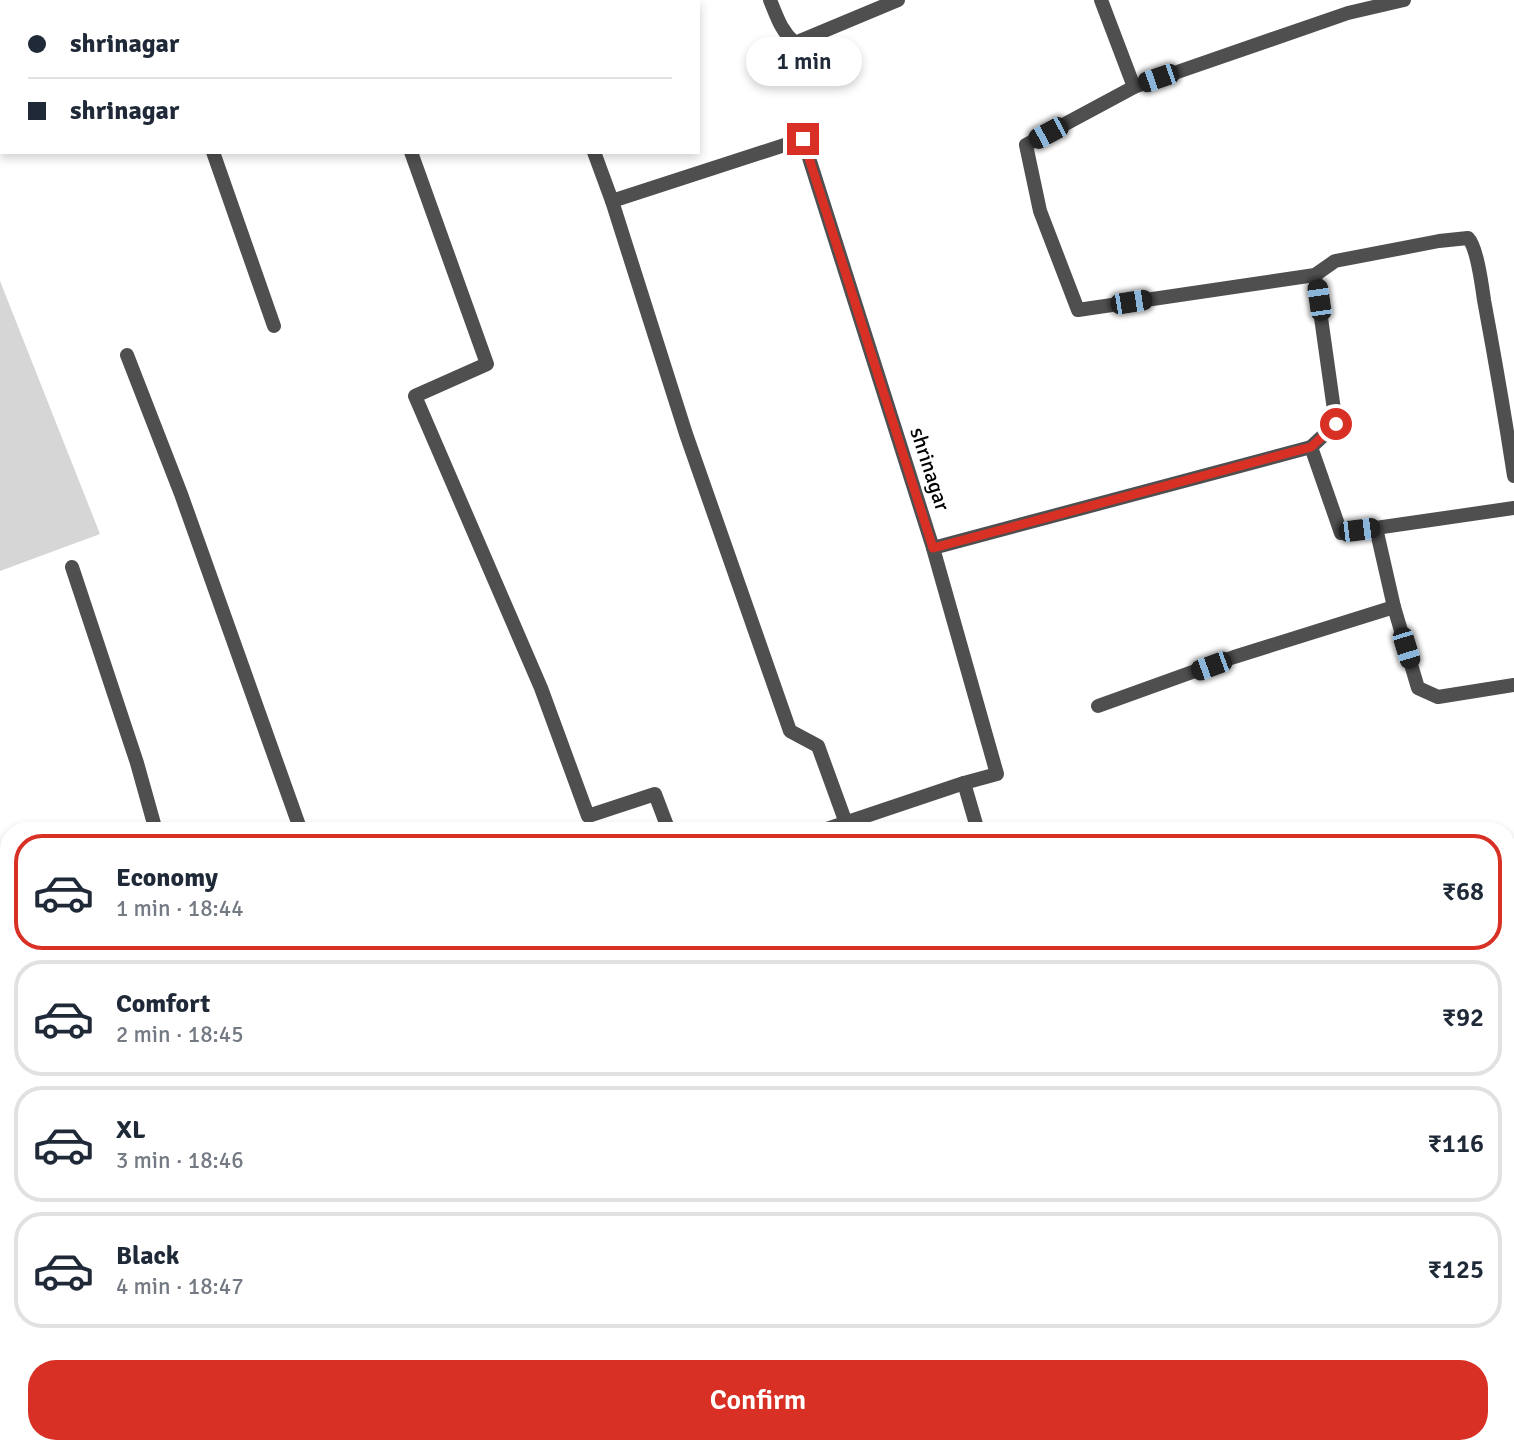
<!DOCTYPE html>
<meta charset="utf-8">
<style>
:root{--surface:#fff;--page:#f2f2f3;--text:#1f2937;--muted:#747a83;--line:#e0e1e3;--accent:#d93025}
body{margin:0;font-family:Signika,sans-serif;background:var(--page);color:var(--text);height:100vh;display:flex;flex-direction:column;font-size:26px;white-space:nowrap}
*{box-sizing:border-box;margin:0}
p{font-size:23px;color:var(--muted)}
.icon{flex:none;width:38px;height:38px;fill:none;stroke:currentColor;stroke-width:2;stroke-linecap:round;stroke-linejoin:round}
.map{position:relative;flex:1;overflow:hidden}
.drawer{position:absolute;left:0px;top:822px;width:1516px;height:632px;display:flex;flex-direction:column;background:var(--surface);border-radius:28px 28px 0 0;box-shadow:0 4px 10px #0003}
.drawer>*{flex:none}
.banner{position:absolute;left:0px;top:0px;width:700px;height:154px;box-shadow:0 4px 10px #0003;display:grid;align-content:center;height:154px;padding:0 28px;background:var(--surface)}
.end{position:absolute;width:32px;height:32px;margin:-16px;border:9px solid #d93025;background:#fff;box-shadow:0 0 0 4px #fff}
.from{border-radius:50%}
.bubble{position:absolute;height:49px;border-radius:24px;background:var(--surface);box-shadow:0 4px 10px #0003;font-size:23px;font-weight:600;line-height:49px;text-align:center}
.car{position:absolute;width:21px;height:42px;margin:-21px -10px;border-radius:9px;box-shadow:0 0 5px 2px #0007;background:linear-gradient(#222 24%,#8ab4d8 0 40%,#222 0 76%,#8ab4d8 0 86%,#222 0)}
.banner b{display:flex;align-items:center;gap:24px;height:66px;font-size:26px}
.banner b+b{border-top:2px solid var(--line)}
.banner i{width:18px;height:18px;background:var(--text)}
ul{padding:12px 0 0;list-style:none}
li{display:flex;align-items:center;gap:21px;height:116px;margin:0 14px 10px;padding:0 14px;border:4px solid var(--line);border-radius:28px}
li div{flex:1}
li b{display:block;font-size:26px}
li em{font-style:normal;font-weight:600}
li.active{border-color:var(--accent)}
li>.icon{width:63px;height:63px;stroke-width:1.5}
.cta{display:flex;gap:14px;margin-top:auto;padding:14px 28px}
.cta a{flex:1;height:80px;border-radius:28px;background:var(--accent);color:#fff;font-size:28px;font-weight:600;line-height:80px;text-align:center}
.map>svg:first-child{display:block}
.green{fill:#d6d6d6}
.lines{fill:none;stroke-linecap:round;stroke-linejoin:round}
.minor{stroke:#4f4f4f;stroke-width:14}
.route{stroke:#d93025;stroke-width:9}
.labels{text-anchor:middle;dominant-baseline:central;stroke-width:5;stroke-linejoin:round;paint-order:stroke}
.street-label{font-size:21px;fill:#000;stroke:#fff}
</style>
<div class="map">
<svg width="1514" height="1453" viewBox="0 0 1514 1453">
<rect width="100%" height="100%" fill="#fff"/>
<polygon class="green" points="0,281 100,534 0,571"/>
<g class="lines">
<g class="minor">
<polyline points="162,0 163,2"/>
<polyline points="357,0 357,2"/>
<polyline points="538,0 538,2"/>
<path d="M770,0C777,17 781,31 795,43L898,0"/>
<polyline points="1101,0 1134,87"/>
<path d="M1404,0L1348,13L1134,87L1026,145L1040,211L1078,310L1315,275L1335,261L1439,241L1468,238C1477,247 1482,286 1484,300C1495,359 1505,417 1514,476"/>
<polyline points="469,2 477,0"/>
<polyline points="0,123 2,122"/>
<polyline points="213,152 274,326"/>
<polyline points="411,152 487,364 415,396 541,688 588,816 655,794 669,831"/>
<polyline points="594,152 612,201 803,139 933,548 1311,447 1341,533 1514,508"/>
<polyline points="612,201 686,434 790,731 818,746 846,823"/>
<polyline points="127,355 181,494 301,831"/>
<polyline points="1311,447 1336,424 1315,275"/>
<polyline points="1376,528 1394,607 1418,688 1438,697 1514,685"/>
<polyline points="72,567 137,763 156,831"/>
<polyline points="1098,706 1234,657 1394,607"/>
<polyline points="964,783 978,831"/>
<polyline points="821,831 964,783 997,774 933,548"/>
<polyline points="1507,854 1514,852"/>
<polyline points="0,887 9,912"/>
<polyline points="0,1121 9,1117"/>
<polyline points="1507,1212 1514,1210"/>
<polyline points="0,1297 9,1295"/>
<polyline points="97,1446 100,1453"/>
<polyline points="300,1446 302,1453"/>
<polyline points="478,1446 479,1453"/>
<polyline points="946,1446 948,1453"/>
<polyline points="631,1453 655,1446"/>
</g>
</g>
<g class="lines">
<polyline class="route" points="803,139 933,548 1311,447 1336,424"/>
</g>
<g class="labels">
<g class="street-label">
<text transform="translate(930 469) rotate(72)">shrinagar</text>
</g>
</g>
</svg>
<i class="end from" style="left:1336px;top:424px"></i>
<i class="end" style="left:803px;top:139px"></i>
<div class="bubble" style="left:746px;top:37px;width:116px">1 min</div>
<i class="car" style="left:1158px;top:78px;rotate:251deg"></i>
<i class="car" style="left:1048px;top:133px;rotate:242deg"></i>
<i class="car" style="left:1319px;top:300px;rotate:352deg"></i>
<i class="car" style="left:1131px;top:302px;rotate:81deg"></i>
<i class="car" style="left:1359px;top:530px;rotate:83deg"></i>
<i class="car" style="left:1406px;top:648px;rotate:163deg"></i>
<i class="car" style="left:1211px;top:666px;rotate:250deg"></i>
<div class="banner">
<b><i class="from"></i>shrinagar</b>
<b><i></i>shrinagar</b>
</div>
<section class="drawer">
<ul>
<li class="active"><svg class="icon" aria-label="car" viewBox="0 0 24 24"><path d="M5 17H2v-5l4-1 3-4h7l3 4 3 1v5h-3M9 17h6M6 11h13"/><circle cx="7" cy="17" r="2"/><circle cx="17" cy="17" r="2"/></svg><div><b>Economy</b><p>1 min · 18:44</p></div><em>₹68</em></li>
<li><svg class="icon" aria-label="car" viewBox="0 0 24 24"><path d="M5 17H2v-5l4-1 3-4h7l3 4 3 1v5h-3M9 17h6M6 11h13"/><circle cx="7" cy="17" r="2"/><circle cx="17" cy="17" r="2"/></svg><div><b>Comfort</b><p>2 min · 18:45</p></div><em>₹92</em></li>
<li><svg class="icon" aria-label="car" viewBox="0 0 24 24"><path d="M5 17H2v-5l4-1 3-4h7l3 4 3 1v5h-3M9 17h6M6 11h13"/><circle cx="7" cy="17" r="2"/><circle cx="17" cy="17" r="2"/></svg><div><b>XL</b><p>3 min · 18:46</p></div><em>₹116</em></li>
<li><svg class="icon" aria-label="car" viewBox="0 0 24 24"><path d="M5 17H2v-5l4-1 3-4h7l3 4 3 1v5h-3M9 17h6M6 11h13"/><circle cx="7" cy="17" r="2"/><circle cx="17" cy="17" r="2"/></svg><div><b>Black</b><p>4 min · 18:47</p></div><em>₹125</em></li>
</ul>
<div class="cta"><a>Confirm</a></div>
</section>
</div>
